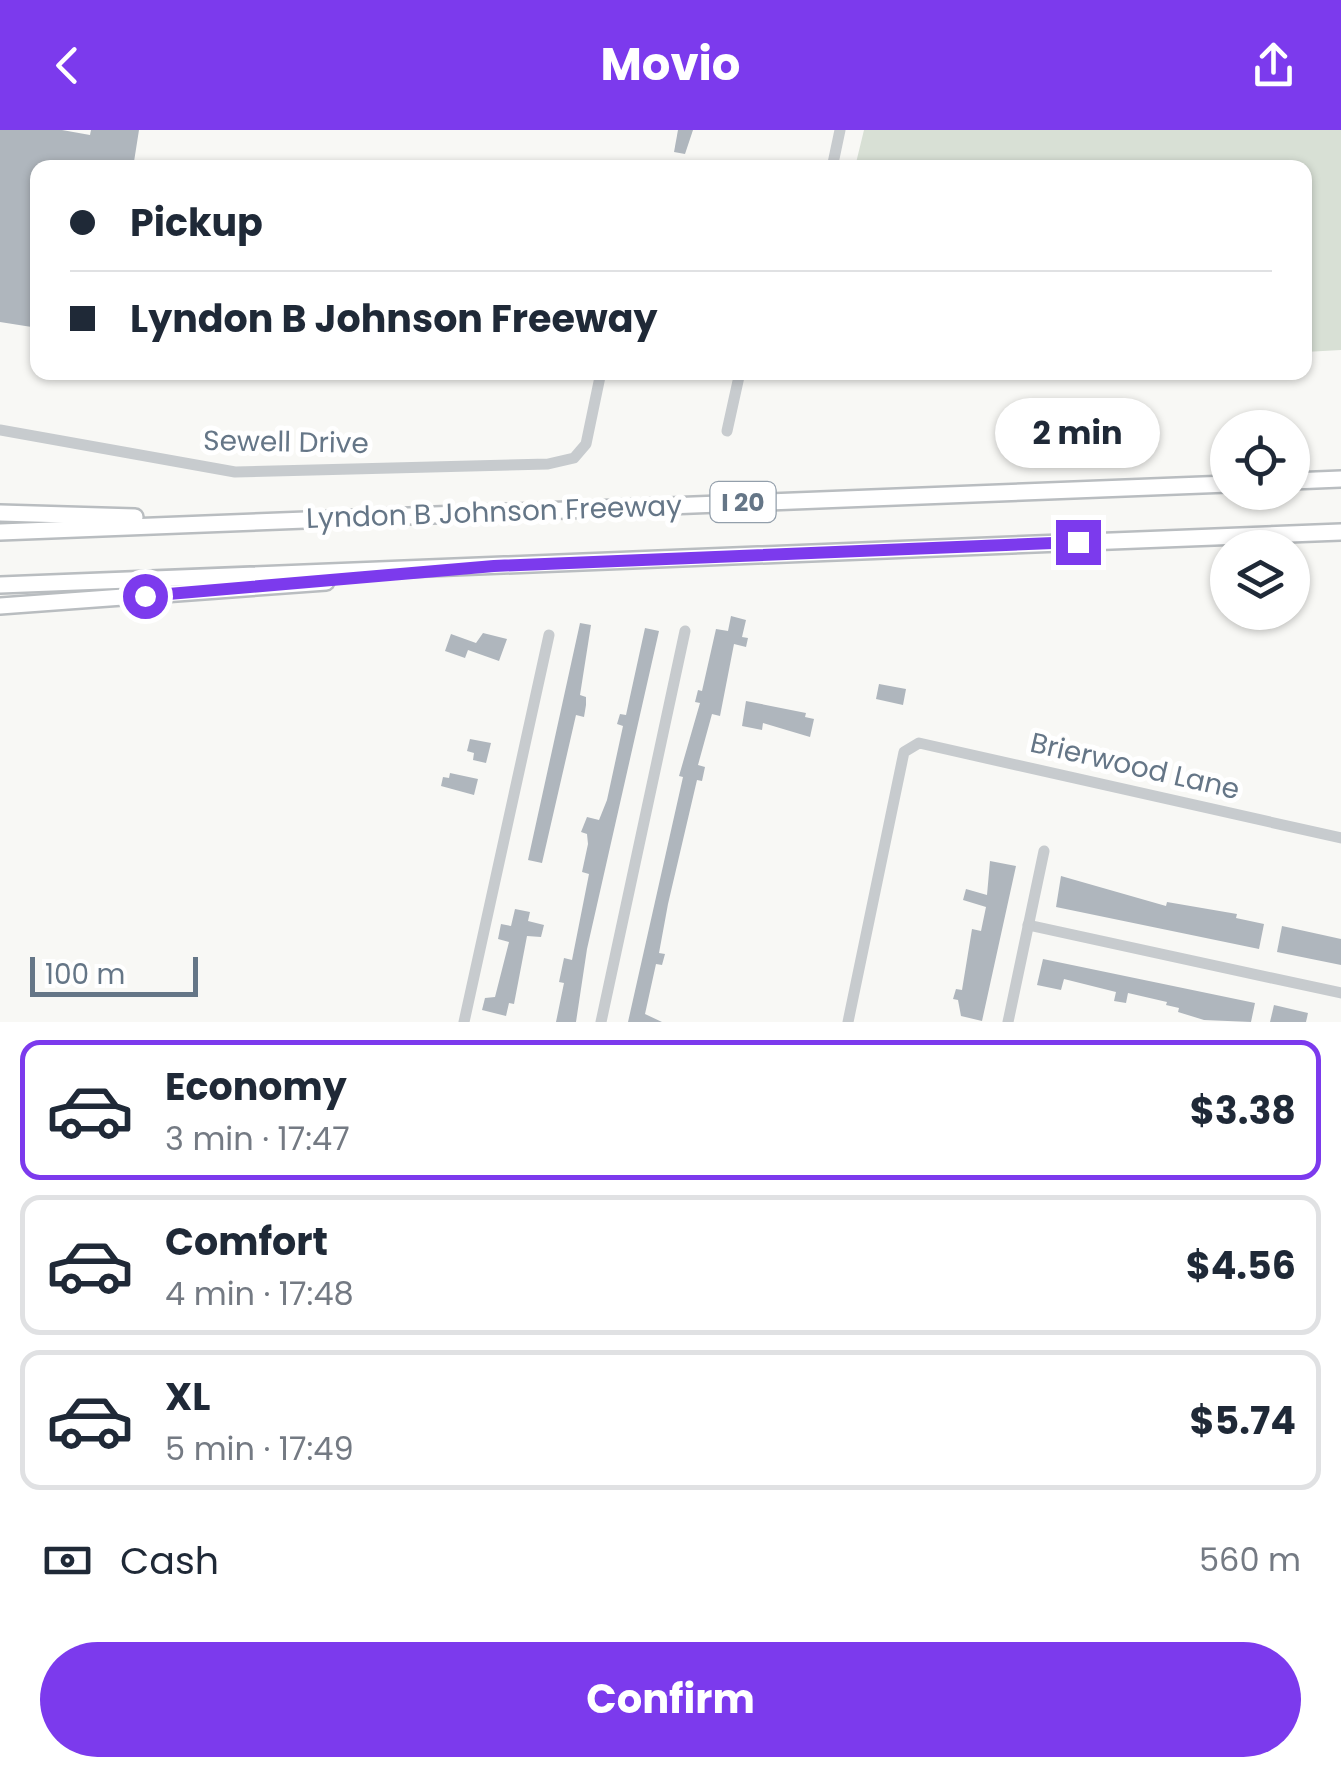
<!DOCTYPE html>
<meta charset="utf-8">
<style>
:root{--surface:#fff;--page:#f6f6f7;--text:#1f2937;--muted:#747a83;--line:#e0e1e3;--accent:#7c3aed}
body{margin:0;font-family:Poppins,sans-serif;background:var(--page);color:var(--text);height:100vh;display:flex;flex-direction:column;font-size:38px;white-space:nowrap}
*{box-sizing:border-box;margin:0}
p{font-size:32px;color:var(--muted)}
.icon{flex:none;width:55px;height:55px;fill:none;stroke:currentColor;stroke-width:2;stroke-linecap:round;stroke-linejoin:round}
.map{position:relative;height:892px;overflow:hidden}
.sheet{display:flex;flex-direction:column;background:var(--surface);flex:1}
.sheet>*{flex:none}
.banner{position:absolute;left:30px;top:30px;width:1282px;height:220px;border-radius:20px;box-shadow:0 2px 8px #0004;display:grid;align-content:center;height:220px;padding:0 40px;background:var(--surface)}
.controls{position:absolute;left:1210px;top:280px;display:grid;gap:20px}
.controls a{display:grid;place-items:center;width:100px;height:100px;border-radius:50%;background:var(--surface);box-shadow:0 2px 8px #0004;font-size:50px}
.scale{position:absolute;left:30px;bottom:25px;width:168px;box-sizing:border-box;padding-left:10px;border:5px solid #657687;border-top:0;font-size:28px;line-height:35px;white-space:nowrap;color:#657687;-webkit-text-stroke:8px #fff;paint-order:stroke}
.end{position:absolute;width:45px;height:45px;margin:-22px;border:12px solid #7c3aed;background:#fff;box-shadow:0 0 0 5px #fff}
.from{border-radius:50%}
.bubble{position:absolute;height:70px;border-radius:35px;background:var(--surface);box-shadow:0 2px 8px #0004;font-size:32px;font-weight:700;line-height:70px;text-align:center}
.banner b{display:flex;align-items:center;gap:35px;height:95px;font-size:38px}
.banner b+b{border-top:2px solid var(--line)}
.banner i{width:25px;height:25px;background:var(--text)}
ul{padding:18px 0 0;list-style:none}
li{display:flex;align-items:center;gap:30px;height:140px;margin:0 20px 15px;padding:0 20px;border:5px solid var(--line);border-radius:20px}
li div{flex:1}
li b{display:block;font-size:38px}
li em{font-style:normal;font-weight:700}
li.on{border-color:var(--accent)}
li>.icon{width:90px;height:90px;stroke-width:1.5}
.pay{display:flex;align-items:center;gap:25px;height:110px;padding:0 40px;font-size:38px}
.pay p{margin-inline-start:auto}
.action{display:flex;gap:20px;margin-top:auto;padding:20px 40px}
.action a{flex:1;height:115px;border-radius:60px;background:var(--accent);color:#fff;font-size:40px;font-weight:700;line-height:115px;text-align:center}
header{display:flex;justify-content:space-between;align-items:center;height:130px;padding:0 40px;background:var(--accent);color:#fff;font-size:45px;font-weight:700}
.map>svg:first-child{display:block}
.green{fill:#d8e0d5}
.building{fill:#afb6bd}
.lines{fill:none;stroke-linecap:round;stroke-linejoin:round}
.highway-casing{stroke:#b9bdc0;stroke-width:20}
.minor{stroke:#c7cbce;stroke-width:11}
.highway{stroke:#fff;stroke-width:15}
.route{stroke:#7c3aed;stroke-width:12}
.labels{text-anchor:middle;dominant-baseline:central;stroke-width:10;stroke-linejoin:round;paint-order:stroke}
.shield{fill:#fff;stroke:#939fab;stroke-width:2.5}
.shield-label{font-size:25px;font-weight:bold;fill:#657687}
.street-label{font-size:28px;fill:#657687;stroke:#fff}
</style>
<header><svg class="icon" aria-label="back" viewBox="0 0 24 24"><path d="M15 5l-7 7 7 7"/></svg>Movio<svg class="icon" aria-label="share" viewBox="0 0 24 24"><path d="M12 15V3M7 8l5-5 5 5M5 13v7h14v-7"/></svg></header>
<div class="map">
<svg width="1341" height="892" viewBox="0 0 1341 892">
<rect width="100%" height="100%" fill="#f8f8f5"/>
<polygon class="green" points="864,0 1341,0 1341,220 1305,222 1305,38 855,37"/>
<g class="building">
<polygon points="0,0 62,0 90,5 91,0 139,0 133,38 38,38 38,198 0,192"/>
<polygon points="678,0 693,0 685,24 674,22"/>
<polygon points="731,486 746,490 742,507 748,508 746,517 734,514 720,586 712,584 698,635 705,637 702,651 697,650 668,774 659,823 665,824 662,835 656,834 645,884 662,892 628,892 683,647 679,646 700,573 695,572 698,560 702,561 716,499 728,501"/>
<polygon points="580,493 591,495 580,565 586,567 586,575 584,587 576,585 542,733 528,730"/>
<polygon points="645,498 659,501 587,819 576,892 556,892 564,853 559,852 564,828 572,830 589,744 582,742 588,714 587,704 581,702 587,687 599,690 607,670 623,596 617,594 620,584 626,585"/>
<polygon points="483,503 507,509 499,531 468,520 465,528 445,521 451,504 476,513"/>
<polygon points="879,554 906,559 903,575 876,569"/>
<polygon points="746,571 806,583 805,587 814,589 810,607 763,593 762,600 742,596"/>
<polygon points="470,609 491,613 486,633 473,630 474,623 467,621"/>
<polygon points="450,643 478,649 474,665 441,656 443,647 449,648"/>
<polygon points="990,731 1016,736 982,891 961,886 958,870 953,869 956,859 962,860 972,799 981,801 986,777 963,770 966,759 987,765"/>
<polygon points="1061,746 1166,776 1167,772 1237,784 1236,788 1264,794 1259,819 1056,777"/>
<polygon points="515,779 530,782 528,791 544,795 541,807 527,806 514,874 509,873 506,886 482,880 485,868 495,867 509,812 498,809 501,794 511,796"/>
<polygon points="1282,796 1341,809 1341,835 1277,822"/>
<polygon points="1043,829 1255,873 1251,892 1204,890 1178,882 1179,878 1166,875 1167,872 1128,863 1126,873 1114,871 1116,862 1064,849 1061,860 1037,855"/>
<polygon points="1274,875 1308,883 1306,892 1270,892"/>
</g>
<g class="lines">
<defs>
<g id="highway">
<polyline points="1292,351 1341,349"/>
<polyline points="0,383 135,387"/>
<polyline points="0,402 1228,354"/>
<polyline points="0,455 1341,402"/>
<polyline points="0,476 326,452"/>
</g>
</defs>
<use href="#highway" class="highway-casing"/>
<g class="minor">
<polyline points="832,38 840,0"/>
<polyline points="0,300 235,342 548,334 574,328 586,314 601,242"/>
<polyline points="727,301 740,242"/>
<polyline points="1028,795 1341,863"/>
<polyline points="464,892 549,505"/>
<polyline points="601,892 685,501"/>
<polyline points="848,892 904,622 919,613 1341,708"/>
<polyline points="1008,892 1044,721"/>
</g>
<use href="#highway" class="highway"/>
</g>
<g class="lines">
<polyline class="route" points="145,466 494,436 1078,412"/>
</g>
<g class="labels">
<rect class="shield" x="710.5" y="352" width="65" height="40" rx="8"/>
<g class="shield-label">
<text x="743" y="372">I 20</text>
</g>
<g class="street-label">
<text transform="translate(286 312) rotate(1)">Sewell Drive</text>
<text transform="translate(494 382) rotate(-2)">Lyndon B Johnson Freeway</text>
<text transform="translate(1135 636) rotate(13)">Brierwood Lane</text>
</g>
</g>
</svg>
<div class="controls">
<a><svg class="icon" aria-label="locate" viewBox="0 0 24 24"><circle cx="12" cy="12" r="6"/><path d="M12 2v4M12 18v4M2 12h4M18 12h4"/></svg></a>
<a><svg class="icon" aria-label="layers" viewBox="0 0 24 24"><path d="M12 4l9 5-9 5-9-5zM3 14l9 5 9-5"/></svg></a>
</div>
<div class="scale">100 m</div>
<i class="end from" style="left:145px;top:466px"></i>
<i class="end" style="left:1078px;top:412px"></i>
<div class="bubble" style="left:995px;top:268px;width:165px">2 min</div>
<div class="banner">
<b><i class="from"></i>Pickup</b>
<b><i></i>Lyndon B Johnson Freeway</b>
</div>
</div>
<section class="sheet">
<ul>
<li class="on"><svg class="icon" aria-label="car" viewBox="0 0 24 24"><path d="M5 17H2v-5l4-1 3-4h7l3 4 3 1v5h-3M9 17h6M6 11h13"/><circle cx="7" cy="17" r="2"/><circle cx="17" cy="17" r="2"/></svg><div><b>Economy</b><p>3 min · 17:47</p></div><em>$3.38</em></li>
<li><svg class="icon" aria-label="car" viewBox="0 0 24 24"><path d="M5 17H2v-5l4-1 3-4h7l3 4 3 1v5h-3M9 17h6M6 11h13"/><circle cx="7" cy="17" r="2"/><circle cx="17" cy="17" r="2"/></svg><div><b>Comfort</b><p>4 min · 17:48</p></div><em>$4.56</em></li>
<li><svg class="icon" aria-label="car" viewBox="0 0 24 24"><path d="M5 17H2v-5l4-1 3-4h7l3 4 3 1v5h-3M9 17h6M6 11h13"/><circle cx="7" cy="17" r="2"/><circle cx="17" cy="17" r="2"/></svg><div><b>XL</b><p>5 min · 17:49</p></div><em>$5.74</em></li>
</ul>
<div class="pay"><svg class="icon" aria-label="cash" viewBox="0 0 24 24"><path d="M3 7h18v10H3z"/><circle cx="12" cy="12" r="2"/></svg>Cash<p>560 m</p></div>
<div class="action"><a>Confirm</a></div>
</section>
